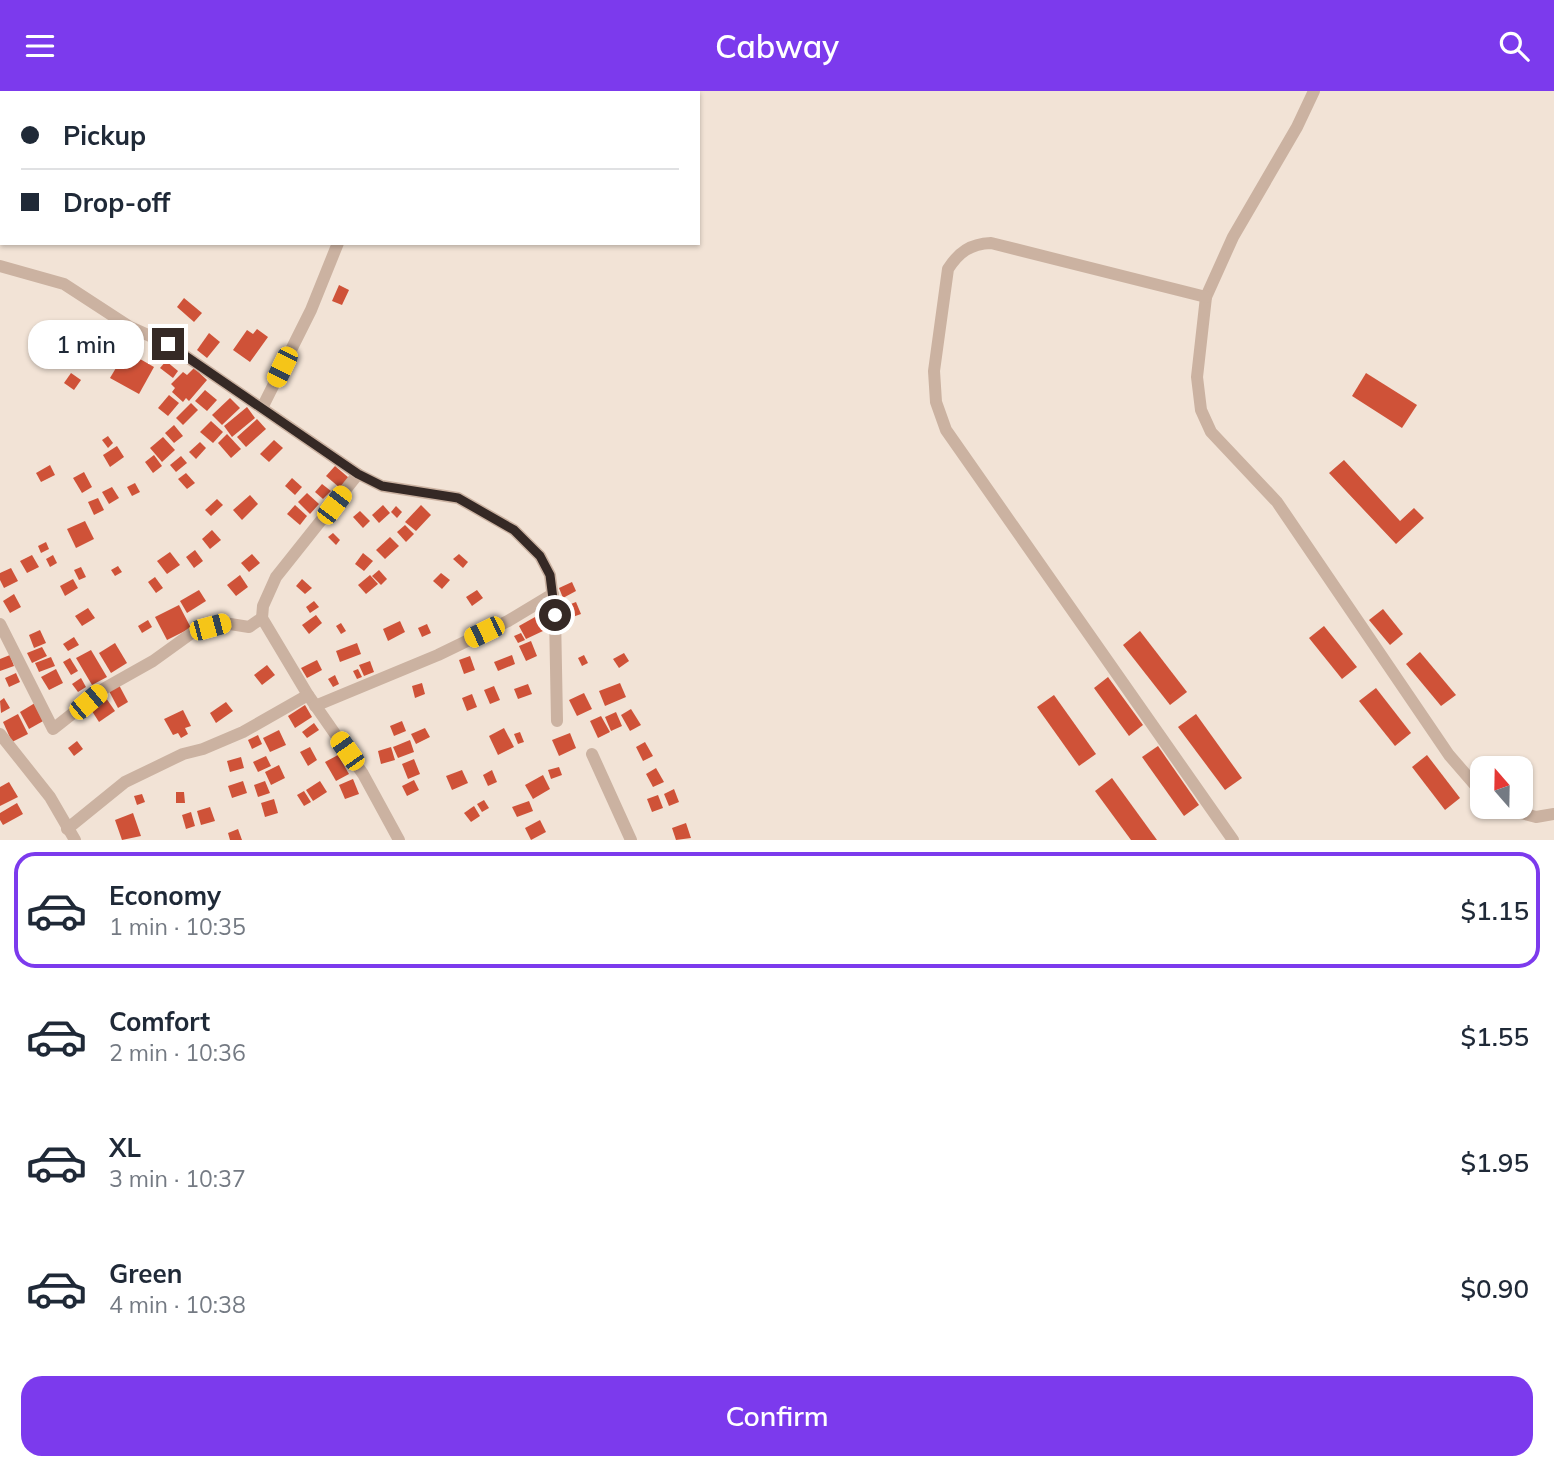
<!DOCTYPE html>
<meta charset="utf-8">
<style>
:root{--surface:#fff;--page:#f2f2f3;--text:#1f2937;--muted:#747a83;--line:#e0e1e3;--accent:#7c3aed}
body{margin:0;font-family:Mulish,sans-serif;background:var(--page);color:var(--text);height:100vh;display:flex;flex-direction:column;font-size:26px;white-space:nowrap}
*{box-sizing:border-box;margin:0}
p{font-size:23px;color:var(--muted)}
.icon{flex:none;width:38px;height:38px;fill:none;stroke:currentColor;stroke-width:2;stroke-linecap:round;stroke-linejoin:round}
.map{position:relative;height:749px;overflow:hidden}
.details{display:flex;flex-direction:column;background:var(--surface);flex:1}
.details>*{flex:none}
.guide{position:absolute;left:0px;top:0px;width:700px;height:154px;box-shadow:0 2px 5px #0004;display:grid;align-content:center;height:154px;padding:0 21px;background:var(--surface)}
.needle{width:46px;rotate:340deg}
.tools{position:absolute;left:1470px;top:665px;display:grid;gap:14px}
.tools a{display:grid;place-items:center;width:63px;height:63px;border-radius:14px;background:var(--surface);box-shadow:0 2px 5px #0004;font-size:35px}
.end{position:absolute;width:32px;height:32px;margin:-16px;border:9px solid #352925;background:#fff;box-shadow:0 0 0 4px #fff}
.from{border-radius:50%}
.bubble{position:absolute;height:49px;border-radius:21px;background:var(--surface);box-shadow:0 2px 5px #0004;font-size:23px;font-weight:600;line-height:49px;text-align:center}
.car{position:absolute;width:21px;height:42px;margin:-21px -10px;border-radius:9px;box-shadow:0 0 5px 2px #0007;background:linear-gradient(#f5c518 24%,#345 0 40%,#f5c518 0 76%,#345 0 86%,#f5c518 0)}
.guide b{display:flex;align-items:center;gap:24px;height:66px;font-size:26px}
.guide b+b{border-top:2px solid var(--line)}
.guide i{width:18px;height:18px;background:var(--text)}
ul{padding:12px 0 0;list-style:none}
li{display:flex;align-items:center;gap:21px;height:116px;margin:0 14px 10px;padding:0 7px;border:4px solid transparent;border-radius:21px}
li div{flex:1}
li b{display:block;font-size:26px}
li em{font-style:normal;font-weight:600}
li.current{border-color:var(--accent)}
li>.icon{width:63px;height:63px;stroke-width:1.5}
.button{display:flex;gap:14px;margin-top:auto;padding:14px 21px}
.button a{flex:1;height:80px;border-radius:21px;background:var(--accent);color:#fff;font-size:28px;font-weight:600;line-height:80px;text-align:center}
header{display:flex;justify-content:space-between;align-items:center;height:91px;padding:0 21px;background:var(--accent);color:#fff;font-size:32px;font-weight:600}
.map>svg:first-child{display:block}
.building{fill:#cf5238}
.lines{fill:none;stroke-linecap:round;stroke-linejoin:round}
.minor{stroke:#cbb2a1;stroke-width:12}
.route{stroke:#352925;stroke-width:9}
</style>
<header><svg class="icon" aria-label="menu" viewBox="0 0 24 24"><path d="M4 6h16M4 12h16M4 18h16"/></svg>Cabway<svg class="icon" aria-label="search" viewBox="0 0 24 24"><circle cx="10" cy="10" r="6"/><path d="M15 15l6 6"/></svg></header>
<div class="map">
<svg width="1554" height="749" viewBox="0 0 1554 749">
<rect width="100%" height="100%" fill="#f2e3d6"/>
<g class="building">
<polygon points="339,194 349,199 342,214 332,210"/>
<polygon points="184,207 202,222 194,231 177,216"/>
<polygon points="257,238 268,246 250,271 233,259 247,239 253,243"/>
<polygon points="209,242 220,251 207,267 197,259"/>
<polygon points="126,260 154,276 139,303 110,287"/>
<polygon points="166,270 178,280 173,287 160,277"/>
<polygon points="194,277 207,289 189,310 186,307 183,311 172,301 175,297 171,293 183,281 187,284"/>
<polygon points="71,282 81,289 74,299 64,292"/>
<polygon points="1366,282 1417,314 1402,337 1352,305"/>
<polygon points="205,299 217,309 207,320 195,310"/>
<polygon points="169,304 179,312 168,325 158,317"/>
<polygon points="230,307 240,317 222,334 212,324"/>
<polygon points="191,312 198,319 183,334 176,327"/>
<polygon points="247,316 255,327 232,346 224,335"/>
<polygon points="257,328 266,338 246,356 237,346"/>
<polygon points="211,330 223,341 213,352 200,341"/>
<polygon points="174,334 183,345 174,352 165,342"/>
<polygon points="227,343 241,358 231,367 218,352"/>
<polygon points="108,345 113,352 108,357 102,349"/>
<polygon points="163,346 175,359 162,371 150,357"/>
<polygon points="274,349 283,357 269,371 260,363"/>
<polygon points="200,351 206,357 196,368 189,361"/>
<polygon points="117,355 124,366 110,376 103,364"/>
<polygon points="154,364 162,375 153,382 145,371"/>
<polygon points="181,365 187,372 176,381 170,374"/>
<polygon points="1344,369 1400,430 1414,417 1424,427 1396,453 1329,382"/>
<polygon points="50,374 55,384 41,391 36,382"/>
<polygon points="335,375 349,387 340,397 326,385"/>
<polygon points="84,381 92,396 82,402 73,387"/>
<polygon points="186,382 195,392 187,398 178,388"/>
<polygon points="292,387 302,396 295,404 285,395"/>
<polygon points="135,392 140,401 132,405 127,396"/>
<polygon points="322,393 331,400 323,408 315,401"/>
<polygon points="112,396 119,407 109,413 102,401"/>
<polygon points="307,402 319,413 310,423 298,411"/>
<polygon points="250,404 258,413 242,429 233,419"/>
<polygon points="98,407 104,419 94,424 88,411"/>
<polygon points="217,408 223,414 211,425 205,419"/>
<polygon points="295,414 307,425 300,434 287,423"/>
<polygon points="383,414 390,422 379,432 372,424"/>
<polygon points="421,414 431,424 416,440 405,431"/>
<polygon points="396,415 402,421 397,427 391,421"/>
<polygon points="360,420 370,430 363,437 353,426"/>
<polygon points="85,430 94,448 76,457 67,438"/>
<polygon points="405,434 414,443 406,451 397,441"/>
<polygon points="212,439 221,449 210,458 202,448"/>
<polygon points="333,442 340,449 336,454 328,446"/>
<polygon points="390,446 399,455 385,468 376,459"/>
<polygon points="46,451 49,458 41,462 38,455"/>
<polygon points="195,459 203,470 194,477 186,466"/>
<polygon points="170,461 180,474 167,483 157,470"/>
<polygon points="363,462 373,470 364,480 355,473"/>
<polygon points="252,463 260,472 249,481 241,472"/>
<polygon points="459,463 468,471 463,477 453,468"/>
<polygon points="32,464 39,476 27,482 20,470"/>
<polygon points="53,464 57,472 50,476 46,468"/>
<polygon points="118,475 122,481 115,485 111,479"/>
<polygon points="81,476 86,486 79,489 74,479"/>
<polygon points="11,477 18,490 4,497 0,489 0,482"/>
<polygon points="379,479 387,488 381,494 372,485"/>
<polygon points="441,482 450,489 442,498 433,490"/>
<polygon points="240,484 248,496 236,505 227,494"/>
<polygon points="370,484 378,493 366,503 358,494"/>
<polygon points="155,486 163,497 156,502 148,491"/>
<polygon points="73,488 78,497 65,505 60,495"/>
<polygon points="302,488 312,497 305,503 296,495"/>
<polygon points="572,491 576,500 563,507 559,497"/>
<polygon points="199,499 206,510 187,522 180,510"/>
<polygon points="477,499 483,507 472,515 466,506"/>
<polygon points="14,503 21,516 10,522 3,510"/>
<polygon points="314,510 319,516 310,522 306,516"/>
<polygon points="576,511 581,523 567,528 563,516"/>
<polygon points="179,514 191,537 167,549 155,526"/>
<polygon points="88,517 95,527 82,535 75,525"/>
<polygon points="1383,518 1403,543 1390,554 1369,529"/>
<polygon points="316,524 322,532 309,543 302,534"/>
<polygon points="535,526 543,540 526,548 519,535"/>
<polygon points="148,529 152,536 142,542 138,535"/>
<polygon points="400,530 405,541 388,550 383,538"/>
<polygon points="341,532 346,540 341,543 336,535"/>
<polygon points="427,533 431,542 422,546 418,537"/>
<polygon points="1324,535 1357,576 1342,588 1309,547"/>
<polygon points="40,539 46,552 34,557 29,544"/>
<polygon points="1140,540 1187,601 1170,614 1123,554"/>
<polygon points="521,542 525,549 518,552 514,545"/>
<polygon points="74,546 79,554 68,560 63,553"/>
<polygon points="531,550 537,565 526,570 519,555"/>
<polygon points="115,552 127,572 111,582 99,562"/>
<polygon points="357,552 361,563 340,571 336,560"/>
<polygon points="42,556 47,565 32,572 27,562"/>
<polygon points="91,559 107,586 92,594 76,567"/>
<polygon points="1420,561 1456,604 1441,615 1406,573"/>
<polygon points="624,562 629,570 619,577 613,568"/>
<polygon points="10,564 14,575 0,580 0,568"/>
<polygon points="512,564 515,573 498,580 494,571"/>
<polygon points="584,564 588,572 582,575 578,567"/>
<polygon points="470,565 475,579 464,583 459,569"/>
<polygon points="51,566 55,575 39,581 35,572"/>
<polygon points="70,567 78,580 71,584 63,571"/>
<polygon points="317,569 322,579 307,587 301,577"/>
<polygon points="370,570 374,581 364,585 359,574"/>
<polygon points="267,574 275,584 262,594 254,584"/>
<polygon points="56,578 63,592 49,599 41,586"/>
<polygon points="358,578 362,586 357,588 353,580"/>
<polygon points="16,582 20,591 9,596 5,587"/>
<polygon points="335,584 339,593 333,596 328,588"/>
<polygon points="1108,586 1143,634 1129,645 1094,597"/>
<polygon points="81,587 86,596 78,601 72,593"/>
<polygon points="422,592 425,603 415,607 412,595"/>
<polygon points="620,592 626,606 605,615 599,600"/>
<polygon points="528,593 532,603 518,608 514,598"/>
<polygon points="119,594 128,611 118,617 109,600"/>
<polygon points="494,595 500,609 490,613 484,599"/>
<polygon points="1376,597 1411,642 1395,655 1359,610"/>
<polygon points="584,602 592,618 577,625 569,609"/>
<polygon points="472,603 477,616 467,620 462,607"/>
<polygon points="1054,604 1096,663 1079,675 1037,616"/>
<polygon points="4,607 10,617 1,622 0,610"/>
<polygon points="106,607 115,620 99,631 90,617"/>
<polygon points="226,611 233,620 216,632 210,622"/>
<polygon points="35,612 45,629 29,638 20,621"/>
<polygon points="305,614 312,626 295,637 288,625"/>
<polygon points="631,618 641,634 630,640 621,624"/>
<polygon points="183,619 191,635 185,637 188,643 181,647 178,642 173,644 164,628"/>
<polygon points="616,621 622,635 611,640 605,626"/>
<polygon points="18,623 28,643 12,651 3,631"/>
<polygon points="1196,623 1242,687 1225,699 1178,636"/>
<polygon points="601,625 610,641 598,647 590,630"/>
<polygon points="402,630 406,640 394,645 390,635"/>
<polygon points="314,632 319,639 307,647 302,641"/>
<polygon points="425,637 430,646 416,653 411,643"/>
<polygon points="504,637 514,656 498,664 489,645"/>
<polygon points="279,639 286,654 270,661 263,647"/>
<polygon points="520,641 524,651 518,653 514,643"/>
<polygon points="570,642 576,657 559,665 552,649"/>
<polygon points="258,644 262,653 252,658 248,649"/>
<polygon points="410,649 414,661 398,667 393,656"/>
<polygon points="77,650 83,658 74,665 68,657"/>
<polygon points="645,651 653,665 643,670 636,656"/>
<polygon points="1158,655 1199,714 1184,725 1142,666"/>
<polygon points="310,656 317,669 308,675 300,661"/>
<polygon points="391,656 395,669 381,673 378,660"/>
<polygon points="338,664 349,683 336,690 325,671"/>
<polygon points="1427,664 1460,707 1445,719 1412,676"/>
<polygon points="266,665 271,675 258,681 253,671"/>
<polygon points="241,666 244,677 230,681 227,670"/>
<polygon points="414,668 420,683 408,688 402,673"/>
<polygon points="279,674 285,687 271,694 265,681"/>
<polygon points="559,676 562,684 551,688 548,679"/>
<polygon points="656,677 664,691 653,696 646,683"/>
<polygon points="462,679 468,692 452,699 446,685"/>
<polygon points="492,679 497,691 488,695 483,684"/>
<polygon points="543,684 550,698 533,708 525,694"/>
<polygon points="1112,687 1157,749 1131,749 1095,700"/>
<polygon points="353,688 359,703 345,708 339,694"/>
<polygon points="414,689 419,699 407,705 402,695"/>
<polygon points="243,690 247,702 232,707 228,695"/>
<polygon points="265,690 270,702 258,706 254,694"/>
<polygon points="320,690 327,701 313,710 306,699"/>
<polygon points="9,691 18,706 0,715 0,696"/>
<polygon points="674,698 679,711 669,715 664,703"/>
<polygon points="304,700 311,711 304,715 297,704"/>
<polygon points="176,701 184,701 185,712 176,712"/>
<polygon points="142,703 145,711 137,714 134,705"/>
<polygon points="658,704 663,717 652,721 647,708"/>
<polygon points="274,708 278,722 265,726 261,712"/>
<polygon points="484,709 489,717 482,721 477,713"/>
<polygon points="529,710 533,720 517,726 512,716"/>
<polygon points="17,712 23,723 3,734 0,729 0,722"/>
<polygon points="474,715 480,725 471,731 464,722"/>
<polygon points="210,716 215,730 201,734 197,720"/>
<polygon points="191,721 195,735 186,738 182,724"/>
<polygon points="133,722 141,745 122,749 115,729"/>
<polygon points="540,729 546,741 531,749 525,737"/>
<polygon points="686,732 691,747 676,749 672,737"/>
<polygon points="238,738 242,749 230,749 228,742"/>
</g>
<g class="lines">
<g class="minor">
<polyline points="208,0 209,2"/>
<polyline points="1314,0 1297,36 1233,146 1206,206 1197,286 1201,319 1211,341 1277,411 1449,664 1482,702"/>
<polyline points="198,2 199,0"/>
<polyline points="443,2 446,0"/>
<polyline points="0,23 2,24"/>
<polyline points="0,175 64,193 130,236 168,253 358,383 382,395 458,407 514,439 540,465 550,484 555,524 557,630"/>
<path d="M1206,206L991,152C970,153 959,161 948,178L934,280L936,311L946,339L1233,749"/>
<polyline points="262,317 311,219 338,152"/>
<polyline points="358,383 276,486 263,515 262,527 308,604 363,683 399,749"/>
<polyline points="0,533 53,638 105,597 153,570 196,539 224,532 249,536 262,527"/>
<polyline points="315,615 438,564 508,530 553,503"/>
<polyline points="0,643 50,706 75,749"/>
<polyline points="592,663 631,749"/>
<polyline points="1499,716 1536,726 1554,723"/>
<polyline points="67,738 125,691 183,663 203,658 243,641 308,604"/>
</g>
</g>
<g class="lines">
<polyline class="route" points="168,253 358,383 382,395 458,407 514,439 540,465 550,484 555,524"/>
</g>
</svg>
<div class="tools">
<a><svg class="needle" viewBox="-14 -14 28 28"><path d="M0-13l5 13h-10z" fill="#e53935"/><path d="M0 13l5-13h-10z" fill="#747a83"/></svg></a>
</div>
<i class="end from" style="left:555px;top:524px"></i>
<i class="end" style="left:168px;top:253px"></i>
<div class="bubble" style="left:28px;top:229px;width:116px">1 min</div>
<i class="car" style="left:282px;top:276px;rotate:206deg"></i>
<i class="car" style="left:334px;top:414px;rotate:37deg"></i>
<i class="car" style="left:210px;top:536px;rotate:75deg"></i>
<i class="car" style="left:484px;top:541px;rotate:244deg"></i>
<i class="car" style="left:88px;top:611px;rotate:50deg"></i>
<i class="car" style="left:347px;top:660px;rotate:325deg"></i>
<div class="guide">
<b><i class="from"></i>Pickup</b>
<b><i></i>Drop-off</b>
</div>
</div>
<section class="details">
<ul>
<li class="current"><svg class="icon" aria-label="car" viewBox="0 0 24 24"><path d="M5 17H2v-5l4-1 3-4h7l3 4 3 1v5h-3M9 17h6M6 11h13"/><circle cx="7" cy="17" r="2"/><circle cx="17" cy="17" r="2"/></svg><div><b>Economy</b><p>1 min · 10:35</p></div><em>$1.15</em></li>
<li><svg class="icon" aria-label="car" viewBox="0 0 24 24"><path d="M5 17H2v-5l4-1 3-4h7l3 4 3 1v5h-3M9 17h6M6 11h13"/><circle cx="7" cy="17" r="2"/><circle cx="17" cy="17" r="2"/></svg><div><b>Comfort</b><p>2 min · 10:36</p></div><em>$1.55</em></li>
<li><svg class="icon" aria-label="car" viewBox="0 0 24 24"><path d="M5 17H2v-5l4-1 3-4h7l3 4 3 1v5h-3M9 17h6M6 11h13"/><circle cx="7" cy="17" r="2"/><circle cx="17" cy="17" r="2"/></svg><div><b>XL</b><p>3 min · 10:37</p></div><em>$1.95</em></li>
<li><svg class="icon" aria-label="car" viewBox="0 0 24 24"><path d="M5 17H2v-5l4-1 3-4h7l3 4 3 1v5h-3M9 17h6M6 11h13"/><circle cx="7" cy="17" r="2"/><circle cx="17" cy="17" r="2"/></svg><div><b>Green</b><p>4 min · 10:38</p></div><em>$0.90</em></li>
</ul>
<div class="button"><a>Confirm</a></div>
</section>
